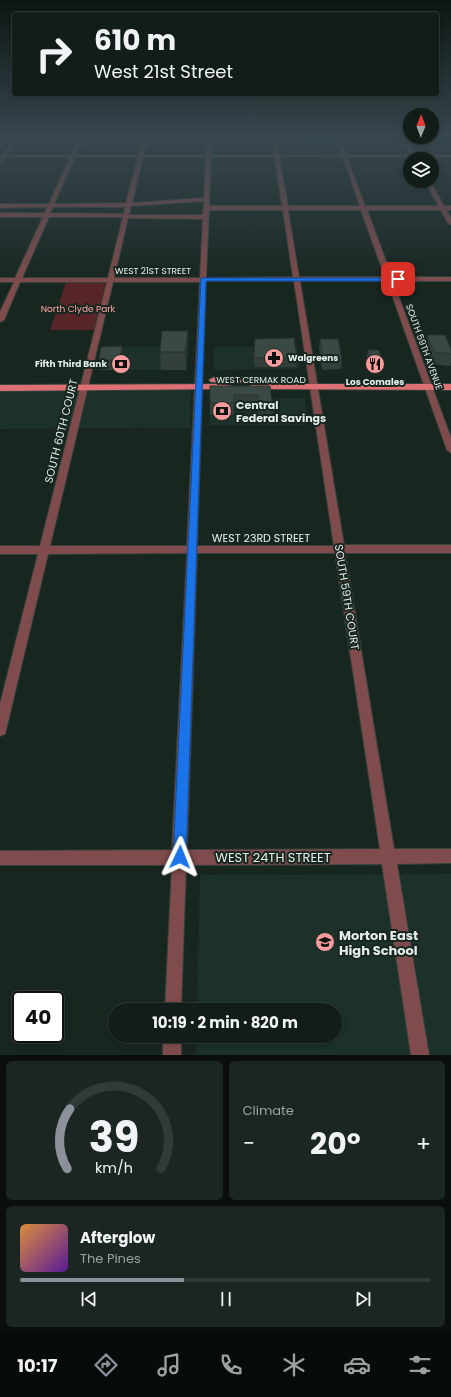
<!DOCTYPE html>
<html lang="en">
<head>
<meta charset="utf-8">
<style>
	:root { --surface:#121c18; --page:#1b2521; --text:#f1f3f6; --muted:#9ca1a2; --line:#313a37; --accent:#8c9099 }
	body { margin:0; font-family:Poppins,sans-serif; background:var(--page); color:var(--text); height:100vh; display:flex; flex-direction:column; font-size:15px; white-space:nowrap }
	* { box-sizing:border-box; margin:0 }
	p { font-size:13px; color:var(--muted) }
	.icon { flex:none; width:22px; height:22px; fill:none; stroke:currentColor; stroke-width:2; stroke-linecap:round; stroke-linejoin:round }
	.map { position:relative; height:1055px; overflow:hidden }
	.side { display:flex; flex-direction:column; gap:6px; padding:6px; background:#0a0f0d; flex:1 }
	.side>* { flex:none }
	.guide { position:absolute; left:12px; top:12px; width:427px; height:84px; border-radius:4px; box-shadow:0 2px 6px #0003,0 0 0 1px var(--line); background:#121c18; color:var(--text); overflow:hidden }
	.needle { width:26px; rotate:1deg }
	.tools { position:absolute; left:403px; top:108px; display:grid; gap:8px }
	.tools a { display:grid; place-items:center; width:36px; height:36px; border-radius:50%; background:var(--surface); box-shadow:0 2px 6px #0003,0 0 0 1px var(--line); font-size:20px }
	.speed { position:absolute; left:12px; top:991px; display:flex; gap:8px; font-size:20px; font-weight:700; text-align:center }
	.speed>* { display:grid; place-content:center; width:52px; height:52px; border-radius:50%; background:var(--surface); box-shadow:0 2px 6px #0003,0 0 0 1px var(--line); line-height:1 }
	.speed .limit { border:2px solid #111; border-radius:6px; background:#fff; color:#111 }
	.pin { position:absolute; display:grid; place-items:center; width:34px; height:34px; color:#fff; margin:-17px; border-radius:8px; box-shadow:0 2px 6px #0006 }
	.me { position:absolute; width:44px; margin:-22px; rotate:2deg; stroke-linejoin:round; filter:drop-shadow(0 0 3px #0008) }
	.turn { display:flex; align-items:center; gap:14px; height:84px; padding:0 16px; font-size:18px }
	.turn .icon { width:52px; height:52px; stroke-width:2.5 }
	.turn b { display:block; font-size:28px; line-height:34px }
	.big { font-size:30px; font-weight:700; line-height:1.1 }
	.side .card { flex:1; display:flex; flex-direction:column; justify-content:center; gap:6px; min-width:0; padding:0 14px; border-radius:6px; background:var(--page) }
	.side .dial { align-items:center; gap:0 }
	.dial svg { height:104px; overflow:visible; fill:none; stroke:var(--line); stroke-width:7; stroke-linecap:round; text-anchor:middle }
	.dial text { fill:var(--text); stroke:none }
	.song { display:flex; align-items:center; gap:12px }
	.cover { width:48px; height:48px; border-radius:6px; background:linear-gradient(135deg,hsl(30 70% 55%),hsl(270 70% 35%)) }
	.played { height:4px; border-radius:2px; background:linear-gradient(90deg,var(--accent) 40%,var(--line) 40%) }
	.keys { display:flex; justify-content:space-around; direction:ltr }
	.heat { display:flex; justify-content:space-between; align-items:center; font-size:22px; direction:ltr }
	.side .tiles { flex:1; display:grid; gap:6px; grid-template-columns:1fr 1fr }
	.card:last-child { grid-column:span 2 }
	.trip { position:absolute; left:108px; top:1003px; width:234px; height:40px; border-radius:20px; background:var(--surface); box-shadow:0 2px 6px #0003,0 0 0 1px var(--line); font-weight:700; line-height:40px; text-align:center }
	.dock { display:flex; height:64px; justify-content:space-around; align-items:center; background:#070b0a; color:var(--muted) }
	.dock .icon { width:28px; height:28px }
	.dock .active { color:var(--accent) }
	.dock b { font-size:18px; color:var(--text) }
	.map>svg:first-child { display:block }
	.built { fill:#1b3129 }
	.green { fill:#572527 }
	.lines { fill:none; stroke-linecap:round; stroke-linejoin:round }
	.minor-casing { stroke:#35423c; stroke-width:2 }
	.major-casing { stroke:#35423c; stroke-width:2 }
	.minor { fill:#804b4c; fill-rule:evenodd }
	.major { fill:#dd7074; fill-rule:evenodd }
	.wall { fill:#323f3a }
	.shaded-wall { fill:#29332f }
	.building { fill:#3a4943; stroke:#29332f }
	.route { fill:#1a73e8; stroke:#114b97 }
	.labels { text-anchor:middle; stroke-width:4; stroke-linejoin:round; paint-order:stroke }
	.far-street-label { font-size:9px; fill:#e5eeea; stroke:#182620 }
	.far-park-label { font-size:9px; fill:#fba4a4; stroke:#182620 }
	.far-poi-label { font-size:9px; font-weight:bold; fill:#e5eeea; stroke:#182620; text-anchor:start }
	.poi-label { font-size:11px; font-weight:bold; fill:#e5eeea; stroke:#182620; text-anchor:start }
	.street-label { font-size:11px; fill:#e5eeea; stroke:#182620 }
	.near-street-label { font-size:13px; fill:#e5eeea; stroke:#182620 }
	.near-poi-label { font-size:13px; font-weight:bold; fill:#e5eeea; stroke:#182620; text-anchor:start }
</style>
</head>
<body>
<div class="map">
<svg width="451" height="1055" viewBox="0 0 451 1055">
	<rect width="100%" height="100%" fill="#182620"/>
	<g class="built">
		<polygon points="307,138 332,138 338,154 282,153 281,147 309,147"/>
		<polygon points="104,347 188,347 186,370 99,370"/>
		<polygon points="214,347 297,347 300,369 214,370"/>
		<polygon points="0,390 191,390 190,428 0,429"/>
		<polygon points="212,398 305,398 308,425 210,425 210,399"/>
		<polygon points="451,874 451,1055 196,1055 196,1036 335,1036 335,1010 197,1010 200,875"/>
	</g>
	<polygon class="green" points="66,282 106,282 94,330 50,330"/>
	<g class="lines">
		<defs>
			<g id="minor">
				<path d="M 14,138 L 18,138 L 8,155 L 71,155 L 79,138 L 83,138 L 76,155 L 139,155 L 143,138 L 147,138 L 143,155 L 206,155 L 207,138 L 211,138 L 211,155 L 274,155 L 272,138 L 276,138 L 279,155 L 342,155 L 336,138 L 340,138 L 346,155 L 410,155 L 401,138 L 405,138 L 415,155 L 451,155 L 451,157 L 416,157 L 417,159 L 413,159 L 412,157 L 347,157 L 365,206 L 439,206 L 424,181 L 430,181 L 444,206 L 451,206 L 451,210 L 446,210 L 451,218 L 451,225 L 448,223 L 441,210 L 367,210 L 392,277 L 451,277 L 451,281 L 393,281 L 451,438 L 451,453 L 447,450 L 387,281 L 300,281 L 344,545 L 451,545 L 451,553 L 345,553 L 394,849 L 451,849 L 451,863 L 397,864 L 429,1055 L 411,1055 L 382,864 L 186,865 L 181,1010 L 165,1010 L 172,865 L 0,865 L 0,851 L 172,850 L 187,553 L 48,554 L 6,730 L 5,734 L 0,736 L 0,704 L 38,554 L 0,554 L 0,546 L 40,546 L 107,282 L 20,282 L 4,320 L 0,322 L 0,312 L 14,282 L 0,282 L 0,278 L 15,278 L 43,217 L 0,217 L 0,213 L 45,213 L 47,207 L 0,208 L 0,204 L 49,204 L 70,157 L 6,157 L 0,165 L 2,157 L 0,157 L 0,155 L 3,155 ZM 75,157 L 138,157 L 126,203 L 54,204 ZM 143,157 L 206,157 L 204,198 L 132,203 ZM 211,157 L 275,157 L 282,206 L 209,206 ZM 279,157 L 343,157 L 360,206 L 288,206 ZM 204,201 L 203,215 L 129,215 L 131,206 ZM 53,207 L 125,207 L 124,214 L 50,213 ZM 209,210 L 283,210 L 293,277 L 206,278 ZM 288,210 L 361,210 L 385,277 L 299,277 ZM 49,217 L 123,217 L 108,278 L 22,278 ZM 128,218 L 203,219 L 200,278 L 114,278 ZM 206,281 L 294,281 L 334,546 L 197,546 ZM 113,282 L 200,282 L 187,546 L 50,546 ZM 197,553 L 335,553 L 380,849 L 187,850 Z"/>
				<rect x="163" y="1036" width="18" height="19"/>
			</g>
			<g id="major">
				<polygon points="214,377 266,377 271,380 266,383 211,382 209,380"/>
				<polygon points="226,384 229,385 231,387 229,389 0,391 0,385"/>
				<polygon points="254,384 451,384 451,390 251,389 249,387 251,385"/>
			</g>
		</defs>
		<use href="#minor" class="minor-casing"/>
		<use href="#major" class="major-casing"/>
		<use href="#minor" class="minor"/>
		<use href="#major" class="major"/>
	</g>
	<g class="wall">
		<polygon points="427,335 451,349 451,362 450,366 431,364 425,347"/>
		<polygon points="255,339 297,358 296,367 254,367"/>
		<polygon points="320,339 342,360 341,369 322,370 319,348"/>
		<polygon points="188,348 186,370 161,370 160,352"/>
		<polygon points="368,350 383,363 382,369 371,370 367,356"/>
		<polygon points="124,355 121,370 100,370 99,360"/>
		<polygon points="210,386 270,386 273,412 272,424 259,424 258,408 234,408 233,415 210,415"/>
	</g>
	<g class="shaded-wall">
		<polygon points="188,331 188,348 186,370 185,352"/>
		<polygon points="122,346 124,355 121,370 120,360"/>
	</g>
	<g class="building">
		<polygon points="162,331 188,331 185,352 160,352"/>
		<polygon points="427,335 445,335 451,349 451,354 434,352"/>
		<polygon points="294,338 297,358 254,358 255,339"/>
		<polygon points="320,339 338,339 342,360 323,360"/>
		<polygon points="122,346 120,360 99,360 101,347"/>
		<polygon points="368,350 379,350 383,363 372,363"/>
		<polygon points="210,386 270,386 273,412 259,412 258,395 234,395 234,403 210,403"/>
	</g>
	<linearGradient id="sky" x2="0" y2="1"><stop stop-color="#0d1512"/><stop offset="0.48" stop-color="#37474e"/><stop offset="1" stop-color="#37474e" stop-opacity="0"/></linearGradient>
	<rect width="451" height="286" fill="url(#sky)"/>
	<polygon class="route" points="201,278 398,278 401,279 398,281 206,281 186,857 184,862 180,864 175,862 173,857"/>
	<defs>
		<symbol id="pharmacy-disc" viewBox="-11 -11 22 22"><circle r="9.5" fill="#f59b9b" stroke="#182620"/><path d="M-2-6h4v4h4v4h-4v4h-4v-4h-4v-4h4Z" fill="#111"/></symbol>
		<symbol id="bank-disc" viewBox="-11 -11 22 22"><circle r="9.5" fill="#f59b9b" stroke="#182620"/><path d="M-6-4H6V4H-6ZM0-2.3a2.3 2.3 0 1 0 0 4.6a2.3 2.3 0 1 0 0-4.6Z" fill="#111"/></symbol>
		<symbol id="restaurant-disc" viewBox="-11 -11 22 22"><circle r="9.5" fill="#f59b9b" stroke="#182620"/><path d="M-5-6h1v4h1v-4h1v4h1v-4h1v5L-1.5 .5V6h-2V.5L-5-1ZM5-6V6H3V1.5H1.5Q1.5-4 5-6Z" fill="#111"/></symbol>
		<symbol id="school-disc" viewBox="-11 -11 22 22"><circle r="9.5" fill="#f59b9b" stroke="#182620"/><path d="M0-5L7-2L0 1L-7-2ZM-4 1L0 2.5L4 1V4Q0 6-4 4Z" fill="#111"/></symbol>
	</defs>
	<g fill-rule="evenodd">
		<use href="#pharmacy-disc" x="263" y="347" width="22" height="22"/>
		<use href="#bank-disc" x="110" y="353" width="22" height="22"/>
		<use href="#restaurant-disc" x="364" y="353" width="22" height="22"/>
		<use href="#bank-disc" x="211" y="400" width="22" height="22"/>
		<use href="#school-disc" x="314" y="931" width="22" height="22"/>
	</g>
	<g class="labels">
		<g class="far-street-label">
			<text x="153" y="274">WEST 21ST STREET</text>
			<text transform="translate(424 347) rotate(70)" y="3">SOUTH 59TH AVENUE</text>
			<text x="261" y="383">WEST CERMAK ROAD</text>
		</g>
		<g class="far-park-label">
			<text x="78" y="312">North Clyde Park</text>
		</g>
		<g class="far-poi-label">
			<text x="288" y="361">Walgreens</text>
			<text x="107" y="367" text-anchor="end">Fifth Third Bank</text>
			<text x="375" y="385" text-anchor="middle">Los Comales</text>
		</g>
		<g class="poi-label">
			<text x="236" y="409">Central<tspan x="236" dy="13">Federal Savings</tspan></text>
		</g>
		<g class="street-label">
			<text transform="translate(61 431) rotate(-76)" y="4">SOUTH 60TH COURT</text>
			<text x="261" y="542">WEST 23RD STREET</text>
			<text transform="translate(347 597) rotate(81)" y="4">SOUTH 59TH COURT</text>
		</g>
		<g class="near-street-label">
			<text x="273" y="862">WEST 24TH STREET</text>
		</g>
		<g class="near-poi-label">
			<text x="339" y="940">Morton East<tspan x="339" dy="15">High School</tspan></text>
		</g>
	</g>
</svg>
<div class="tools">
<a><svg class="needle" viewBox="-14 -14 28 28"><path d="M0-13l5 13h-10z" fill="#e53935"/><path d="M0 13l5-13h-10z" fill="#9ca1a2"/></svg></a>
<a><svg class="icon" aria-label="layers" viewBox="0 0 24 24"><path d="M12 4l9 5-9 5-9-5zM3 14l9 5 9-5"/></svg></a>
</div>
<div class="speed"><div class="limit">40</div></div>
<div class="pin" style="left:398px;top:279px;background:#d93025"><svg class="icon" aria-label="arrive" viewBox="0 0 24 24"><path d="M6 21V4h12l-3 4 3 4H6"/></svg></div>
<svg class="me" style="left:180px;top:857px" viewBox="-20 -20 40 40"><path d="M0-17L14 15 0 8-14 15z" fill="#1a73e8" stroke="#fff" stroke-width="4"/></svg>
<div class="trip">10:19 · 2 min · 820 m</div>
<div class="guide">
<div class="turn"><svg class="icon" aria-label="right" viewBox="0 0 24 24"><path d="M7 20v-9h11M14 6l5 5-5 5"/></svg><div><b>610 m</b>West 21st Street</div></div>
</div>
</div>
<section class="side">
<div class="tiles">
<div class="card dial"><svg viewBox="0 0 100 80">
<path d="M14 69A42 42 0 1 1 86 69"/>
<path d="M14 69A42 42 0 0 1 16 23" stroke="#8c9099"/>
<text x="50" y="56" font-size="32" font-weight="700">39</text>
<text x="50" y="72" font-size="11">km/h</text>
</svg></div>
<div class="card"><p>Climate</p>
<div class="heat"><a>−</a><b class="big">20°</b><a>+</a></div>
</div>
<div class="card">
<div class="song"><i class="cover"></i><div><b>Afterglow</b><p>The Pines</p></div></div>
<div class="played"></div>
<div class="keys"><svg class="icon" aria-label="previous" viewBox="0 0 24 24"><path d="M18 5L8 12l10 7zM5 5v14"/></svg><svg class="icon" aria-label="pause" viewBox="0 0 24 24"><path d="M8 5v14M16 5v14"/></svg><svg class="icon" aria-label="next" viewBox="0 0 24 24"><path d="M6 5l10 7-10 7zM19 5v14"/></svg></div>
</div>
</div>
</section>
<nav class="dock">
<b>10:17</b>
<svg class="icon active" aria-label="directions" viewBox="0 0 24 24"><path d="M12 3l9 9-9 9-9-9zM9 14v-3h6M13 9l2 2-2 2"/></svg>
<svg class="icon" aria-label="music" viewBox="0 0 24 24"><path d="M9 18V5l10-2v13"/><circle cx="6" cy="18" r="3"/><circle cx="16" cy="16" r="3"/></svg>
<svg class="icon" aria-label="phone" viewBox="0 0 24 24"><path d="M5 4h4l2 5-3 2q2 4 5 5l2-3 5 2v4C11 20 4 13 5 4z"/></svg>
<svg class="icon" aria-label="climate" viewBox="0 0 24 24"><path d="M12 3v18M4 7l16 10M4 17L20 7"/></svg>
<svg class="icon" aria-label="car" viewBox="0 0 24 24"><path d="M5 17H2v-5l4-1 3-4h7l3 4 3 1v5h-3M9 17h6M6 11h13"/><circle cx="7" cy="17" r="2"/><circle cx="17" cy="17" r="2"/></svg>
<svg class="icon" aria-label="filters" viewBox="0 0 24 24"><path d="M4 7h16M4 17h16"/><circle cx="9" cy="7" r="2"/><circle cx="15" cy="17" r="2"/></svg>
</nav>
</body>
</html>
